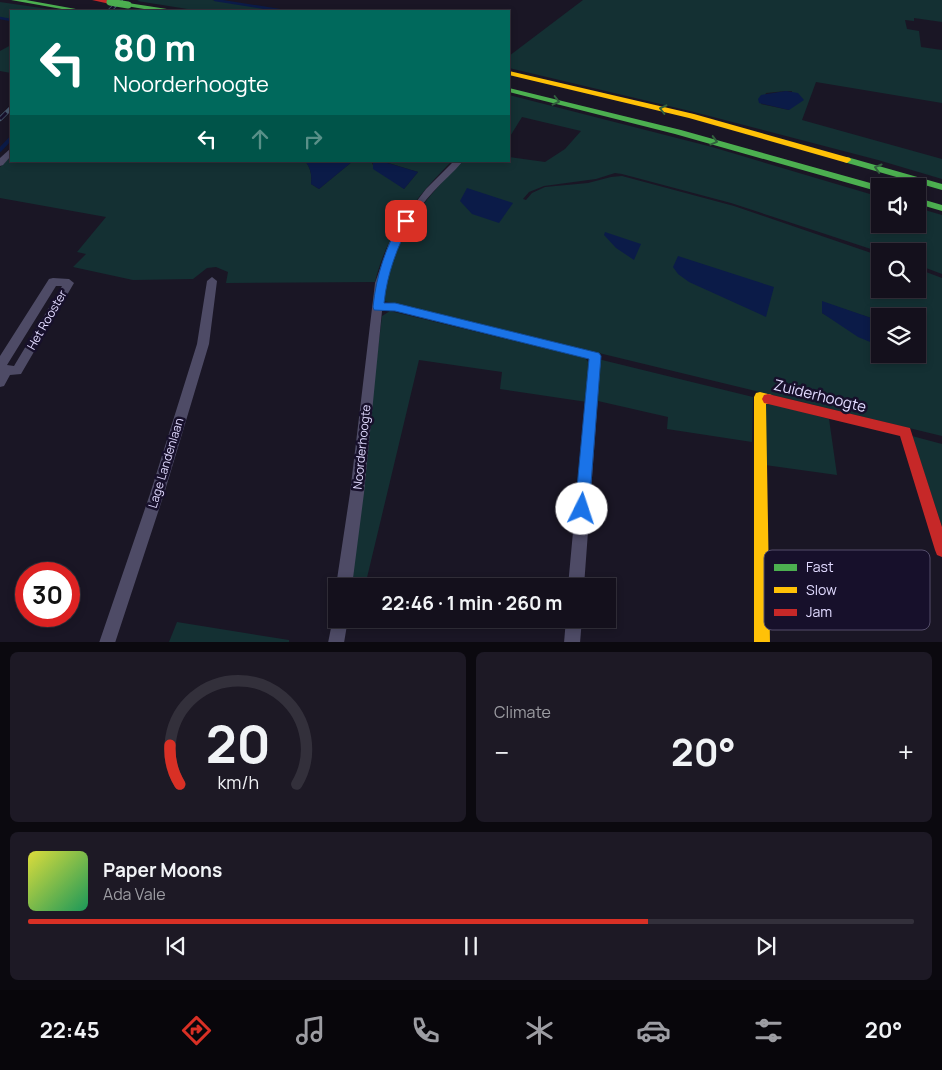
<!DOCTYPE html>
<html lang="en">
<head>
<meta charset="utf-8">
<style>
	:root { --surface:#14101c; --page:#1d1925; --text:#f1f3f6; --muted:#9d9da3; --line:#33303b; --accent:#d93025 }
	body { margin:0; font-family:Manrope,sans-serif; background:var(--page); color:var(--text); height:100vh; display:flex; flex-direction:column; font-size:19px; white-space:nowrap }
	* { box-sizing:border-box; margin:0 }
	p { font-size:16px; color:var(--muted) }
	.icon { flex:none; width:28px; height:28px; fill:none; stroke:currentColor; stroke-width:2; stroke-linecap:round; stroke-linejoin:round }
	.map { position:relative; height:642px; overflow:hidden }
	.side { display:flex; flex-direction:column; gap:10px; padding:10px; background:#0b090f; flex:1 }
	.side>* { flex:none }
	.hud { position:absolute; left:10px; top:10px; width:500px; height:152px; border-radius:0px; box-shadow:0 2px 8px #0003,0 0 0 1px var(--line); background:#00695c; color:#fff; overflow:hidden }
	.controls { position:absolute; left:871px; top:178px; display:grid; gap:10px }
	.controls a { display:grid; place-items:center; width:55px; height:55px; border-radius:0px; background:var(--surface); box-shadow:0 2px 8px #0003,0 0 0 1px var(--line); font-size:25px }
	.speed { position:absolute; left:15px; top:562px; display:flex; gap:10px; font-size:25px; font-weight:700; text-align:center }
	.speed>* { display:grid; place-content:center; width:65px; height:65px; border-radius:50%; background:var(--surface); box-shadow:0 2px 8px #0003,0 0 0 1px var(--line); line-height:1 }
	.speed .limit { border:8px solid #d22; background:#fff; color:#111 }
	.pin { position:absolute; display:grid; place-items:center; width:42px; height:42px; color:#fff; margin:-21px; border-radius:10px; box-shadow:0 2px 8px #0006 }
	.me { position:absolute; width:55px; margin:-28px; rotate:4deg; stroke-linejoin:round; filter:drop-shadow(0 0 4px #0008) }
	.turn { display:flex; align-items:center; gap:18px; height:105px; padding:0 20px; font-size:22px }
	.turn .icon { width:65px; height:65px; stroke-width:2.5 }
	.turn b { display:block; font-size:35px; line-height:42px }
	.lanes { display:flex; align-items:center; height:48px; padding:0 20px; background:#0003; justify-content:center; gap:25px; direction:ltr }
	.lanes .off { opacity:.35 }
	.big { font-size:38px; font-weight:700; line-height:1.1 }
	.side .tile { flex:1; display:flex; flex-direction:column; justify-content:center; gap:8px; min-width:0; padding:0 18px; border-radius:8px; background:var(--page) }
	.side .dial { align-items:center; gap:0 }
	.dial svg { height:130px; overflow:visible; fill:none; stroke:var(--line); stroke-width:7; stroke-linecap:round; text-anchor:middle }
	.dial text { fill:var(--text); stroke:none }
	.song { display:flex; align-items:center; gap:15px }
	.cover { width:60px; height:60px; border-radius:8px; background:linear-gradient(135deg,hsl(60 70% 55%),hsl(150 70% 35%)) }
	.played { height:5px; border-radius:2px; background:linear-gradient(90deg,var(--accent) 70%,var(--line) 70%) }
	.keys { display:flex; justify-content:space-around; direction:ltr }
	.heat { display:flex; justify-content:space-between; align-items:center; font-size:28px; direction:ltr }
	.side .tiles { flex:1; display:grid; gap:10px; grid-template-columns:1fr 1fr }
	.tile:last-child { grid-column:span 2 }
	.trip { position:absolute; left:328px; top:578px; width:288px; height:50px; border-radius:0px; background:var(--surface); box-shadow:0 2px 8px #0003,0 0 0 1px var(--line); font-weight:700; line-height:50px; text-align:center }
	.tabs { display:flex; height:80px; justify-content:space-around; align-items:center; background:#08060b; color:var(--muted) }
	.tabs .icon { width:35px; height:35px }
	.tabs .on { color:var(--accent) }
	.tabs b { font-size:22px; color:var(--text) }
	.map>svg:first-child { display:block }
	.green { fill:#143033; fill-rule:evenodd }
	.water { fill:#0b1b48 }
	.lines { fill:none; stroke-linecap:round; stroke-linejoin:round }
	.stream-far1 { stroke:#0b1b48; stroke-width:2.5 }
	.stream { stroke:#0b1b48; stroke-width:4 }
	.street { fill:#4e4b66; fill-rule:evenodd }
	.fast { fill:#4caf50; fill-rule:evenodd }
	.slow { fill:#ffc107; fill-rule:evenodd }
	.jam { fill:#c62828; fill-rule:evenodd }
	.rail-far1-casing { stroke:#485a6f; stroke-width:4 }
	.rail-casing { stroke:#485a6f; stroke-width:4.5 }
	.rail-far1 { stroke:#17102b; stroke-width:2.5; stroke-dasharray:7; stroke-linecap:butt }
	.rail { stroke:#17102b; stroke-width:3; stroke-dasharray:9; stroke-linecap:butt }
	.fast-bridge { stroke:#4caf50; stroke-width:7 }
	.oneway { stroke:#32603e }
	.route { fill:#1a73e8; stroke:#114b97 }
	.labels { text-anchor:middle; stroke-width:5; stroke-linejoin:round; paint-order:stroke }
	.street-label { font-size:12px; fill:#e1daff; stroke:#17102b }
	.near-street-label { font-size:15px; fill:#e1daff; stroke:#17102b }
	.key { fill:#17102b; stroke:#544d6b; stroke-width:1 }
	.key-label { font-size:14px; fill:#e1daff }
</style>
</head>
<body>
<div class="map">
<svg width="942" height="643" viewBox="0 0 942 643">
	<rect width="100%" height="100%" fill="#1a1625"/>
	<g class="green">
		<polygon points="139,0 212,0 283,11 200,11 137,1"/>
		<path d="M 583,0 L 942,0 L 942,22 L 914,18 L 914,21 L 905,20 L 907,29 L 919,31 L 921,47 L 942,50 L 942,103 L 816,82 L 802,120 L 942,159 L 942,179 L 878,160 L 694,112 L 509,68 L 509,56 ZM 786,91 L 792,91 L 789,110 L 761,104 L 766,93 Z"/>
		<polygon points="0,2 62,11 11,11 11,20 0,18"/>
		<polygon points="11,45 11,73 0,71 0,51"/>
		<path d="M 509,95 L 712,147 L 880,197 L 880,224 L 918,224 L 918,208 L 942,215 L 942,274 L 918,265 L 918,251 L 880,252 L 731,203 L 622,174 L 615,173 L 596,179 L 544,186 L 529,192 L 523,199 L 526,200 L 532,193 L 545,187 L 588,183 L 611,177 L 622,176 L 734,206 L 880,256 L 880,289 L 918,289 L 918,269 L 942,278 L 942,436 L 384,301 C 386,288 387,275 391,263 C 404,223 434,190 462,161 L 509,161 L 509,157 L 545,162 L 565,149 L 581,131 L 522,117 L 509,138 ZM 822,302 L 880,321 L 880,316 L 918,316 L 918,354 L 906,354 L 905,356 L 899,354 L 880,354 L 880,346 L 822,313 Z"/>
		<path d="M 11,156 L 11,161 L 305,161 C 311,168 312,176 311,184 L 319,189 L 353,161 L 373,161 L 372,164 L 404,189 L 418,172 L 382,161 L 452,161 C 417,196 386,234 375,282 L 226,283 L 228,272 L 216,267 L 207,268 L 193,279 L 133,280 L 73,267 L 86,254 L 77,252 L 106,217 L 0,198 L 0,167 Z"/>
		<polygon points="390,311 585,358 589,363 587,402 500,389 502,372 419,360 365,586 349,586 382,316"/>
		<polygon points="598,359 753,397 752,442 667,429 668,417 598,401"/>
		<polygon points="765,402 829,419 837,475 765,465"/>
		<polygon points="912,436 942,444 942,527"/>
		<polygon points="177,622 289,640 289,642 169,642"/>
	</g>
	<g class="water">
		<polygon points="786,91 798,93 804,100 789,110 759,103 758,99 761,95"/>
		<path d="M 305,161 L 353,161 L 319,189 L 311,184 C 312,176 311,168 305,161 Z"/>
		<polygon points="373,161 381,161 418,172 404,189 373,169"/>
		<polygon points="467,188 513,203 499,223 472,214 460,201"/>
		<polygon points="605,232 641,244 634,260 616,248 604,235"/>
		<polygon points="678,256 774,287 766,317 689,282 678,274 673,267"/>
		<polygon points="822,301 880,321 880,346 858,337 822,313"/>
	</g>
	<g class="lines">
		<g class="stream-far1">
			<polyline points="215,0 285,11"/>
			<polyline points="0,18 11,20"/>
		</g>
		<polyline class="stream" points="0,150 11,138"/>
		<g class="street">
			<polygon points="11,148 11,156 3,165 0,166 0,158"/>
			<path d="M 454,161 L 463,161 C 454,172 443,181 433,192 C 405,222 387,262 383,303 L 395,303 L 599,353 L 601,356 L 584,586 L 568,586 L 589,359 L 395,311 L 382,311 L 364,493 L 352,586 L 336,586 L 350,493 L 375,283 L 389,243 L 403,219 L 426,189 Z"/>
			<polygon points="212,277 217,281 209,344 164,494 115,643 99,643 150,494 197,344 207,281"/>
			<path d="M 53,278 L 69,279 L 74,283 L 21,374 L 10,375 L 4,386 L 0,387 L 0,356 L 49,279 ZM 56,286 L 62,286 L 14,366 L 7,365 Z"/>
			<polygon points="334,613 336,613 336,619 348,619 344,643 328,643"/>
			<polygon points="566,619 582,619 580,643 564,643"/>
		</g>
		<g class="fast">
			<polygon points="11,0 26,0 87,11 73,11"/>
			<polygon points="128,3 167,9 170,11 156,11 126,6 126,4"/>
			<polygon points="509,88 681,130 881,186 880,192 675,134 509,92"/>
			<polygon points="847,157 942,184 942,190 844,162 843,160"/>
			<polygon points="918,198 942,205 942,211 918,204"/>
		</g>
		<g class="slow">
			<polygon points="509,71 694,114 850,158 851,160 847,163 689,118 509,75"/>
			<polygon points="760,392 772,395 774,399 772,403 766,404 770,643 754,643 754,397 756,393"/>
		</g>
		<g class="jam">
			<polygon points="92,0 109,0 113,2 110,4"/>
			<polygon points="768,394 910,428 942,527 942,557 937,555 935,550 900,436 764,403 762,399 764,395"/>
		</g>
		<defs>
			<polyline id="rail-far1" points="109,11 121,0"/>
			<polyline id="rail" points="0,119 11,108"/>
		</defs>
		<use href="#rail-far1" class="rail-far1-casing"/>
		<use href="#rail" class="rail-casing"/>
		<use href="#rail-far1" class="rail-far1"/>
		<use href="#rail" class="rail"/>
		<polyline class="fast-bridge" points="110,2 128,5"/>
	</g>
	<defs><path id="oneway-chevron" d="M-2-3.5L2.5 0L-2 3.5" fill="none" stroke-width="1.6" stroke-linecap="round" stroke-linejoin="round" transform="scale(1.25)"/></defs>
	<g class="oneway">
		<use href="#oneway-chevron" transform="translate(556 101) rotate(14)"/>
		<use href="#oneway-chevron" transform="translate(663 109) rotate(-166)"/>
		<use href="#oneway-chevron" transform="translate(714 141) rotate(15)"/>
		<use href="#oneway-chevron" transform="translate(878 168) rotate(-164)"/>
	</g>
	<path class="route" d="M 406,218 L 411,221 C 397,247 387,274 384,303 L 395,303 L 599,353 L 601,356 L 589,509 L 587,514 L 582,516 L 577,514 L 575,509 L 589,359 L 395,311 L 374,310 L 373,307 C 376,276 386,246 402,219 Z"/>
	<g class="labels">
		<g class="street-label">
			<text transform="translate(47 320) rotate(-60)" y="4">Het Rooster</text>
			<text transform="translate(362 447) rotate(-84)" y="4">Noorderhoogte</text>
			<text transform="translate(166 463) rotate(-73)" y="4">Lage Landenlaan</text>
		</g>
		<g class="near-street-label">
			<text transform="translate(820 396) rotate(14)" y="5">Zuiderhoogte</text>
		</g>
	</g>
	<rect x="764" y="550" width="166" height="80" rx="8" class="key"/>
	<rect x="774" y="564" width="23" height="7" fill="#4caf50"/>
	<rect x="774" y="587" width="23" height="6" fill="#ffc107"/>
	<rect x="774" y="609" width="23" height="7" fill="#c62828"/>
	<g class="key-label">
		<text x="806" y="572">Fast</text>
		<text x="806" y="595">Slow</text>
		<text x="806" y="617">Jam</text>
	</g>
</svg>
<div class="controls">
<a><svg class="icon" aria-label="sound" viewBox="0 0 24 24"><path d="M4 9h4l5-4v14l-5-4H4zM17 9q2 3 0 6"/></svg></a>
<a><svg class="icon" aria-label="search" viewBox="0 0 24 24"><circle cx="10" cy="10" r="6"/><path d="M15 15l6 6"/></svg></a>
<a><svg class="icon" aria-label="layers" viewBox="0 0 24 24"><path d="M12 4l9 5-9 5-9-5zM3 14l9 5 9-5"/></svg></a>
</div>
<div class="speed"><div class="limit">30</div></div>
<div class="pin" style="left:406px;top:221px;background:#d93025"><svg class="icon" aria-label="arrive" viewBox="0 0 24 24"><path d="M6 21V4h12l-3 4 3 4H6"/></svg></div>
<svg class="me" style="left:582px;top:509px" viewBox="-20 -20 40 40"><circle r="19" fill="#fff"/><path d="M0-13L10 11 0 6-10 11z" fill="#1a73e8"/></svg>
<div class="trip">22:46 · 1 min · 260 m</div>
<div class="hud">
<div class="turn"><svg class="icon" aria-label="left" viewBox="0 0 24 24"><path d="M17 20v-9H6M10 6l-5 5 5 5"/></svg><div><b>80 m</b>Noorderhoogte</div></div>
<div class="lanes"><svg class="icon" aria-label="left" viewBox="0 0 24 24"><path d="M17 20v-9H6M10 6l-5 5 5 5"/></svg><svg class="icon off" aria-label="ahead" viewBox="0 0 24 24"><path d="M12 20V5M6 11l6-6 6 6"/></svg><svg class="icon off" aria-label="right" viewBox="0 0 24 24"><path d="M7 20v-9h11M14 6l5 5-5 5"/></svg></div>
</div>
</div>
<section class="side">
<div class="tiles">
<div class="tile dial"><svg viewBox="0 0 100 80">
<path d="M14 69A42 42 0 1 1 86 69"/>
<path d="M14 69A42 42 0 0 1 8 45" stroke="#d93025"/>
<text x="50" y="56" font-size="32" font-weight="700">20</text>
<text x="50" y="72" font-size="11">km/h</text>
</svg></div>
<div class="tile"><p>Climate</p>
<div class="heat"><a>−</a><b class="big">20°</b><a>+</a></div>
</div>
<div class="tile">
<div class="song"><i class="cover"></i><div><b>Paper Moons</b><p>Ada Vale</p></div></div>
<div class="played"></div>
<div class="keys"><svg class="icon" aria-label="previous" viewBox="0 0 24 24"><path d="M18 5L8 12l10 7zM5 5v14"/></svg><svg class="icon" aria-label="pause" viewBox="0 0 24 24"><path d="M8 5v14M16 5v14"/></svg><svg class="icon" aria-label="next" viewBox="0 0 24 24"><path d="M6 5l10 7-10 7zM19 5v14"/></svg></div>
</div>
</div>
</section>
<nav class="tabs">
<b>22:45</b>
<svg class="icon on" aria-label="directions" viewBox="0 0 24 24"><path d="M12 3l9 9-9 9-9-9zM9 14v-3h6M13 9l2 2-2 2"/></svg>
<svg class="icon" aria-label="music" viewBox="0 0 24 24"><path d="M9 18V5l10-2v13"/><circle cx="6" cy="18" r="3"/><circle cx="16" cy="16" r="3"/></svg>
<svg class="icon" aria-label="phone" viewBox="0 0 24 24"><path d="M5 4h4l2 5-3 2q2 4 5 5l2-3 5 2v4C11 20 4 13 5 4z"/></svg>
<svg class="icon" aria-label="climate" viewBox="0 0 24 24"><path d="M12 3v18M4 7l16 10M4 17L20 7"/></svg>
<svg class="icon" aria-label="car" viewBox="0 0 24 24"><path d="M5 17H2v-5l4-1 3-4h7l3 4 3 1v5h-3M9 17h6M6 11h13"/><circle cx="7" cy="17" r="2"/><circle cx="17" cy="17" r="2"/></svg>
<svg class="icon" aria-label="filters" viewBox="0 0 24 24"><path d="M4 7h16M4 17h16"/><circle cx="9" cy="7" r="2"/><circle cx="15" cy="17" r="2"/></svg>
<b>20°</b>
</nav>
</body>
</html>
